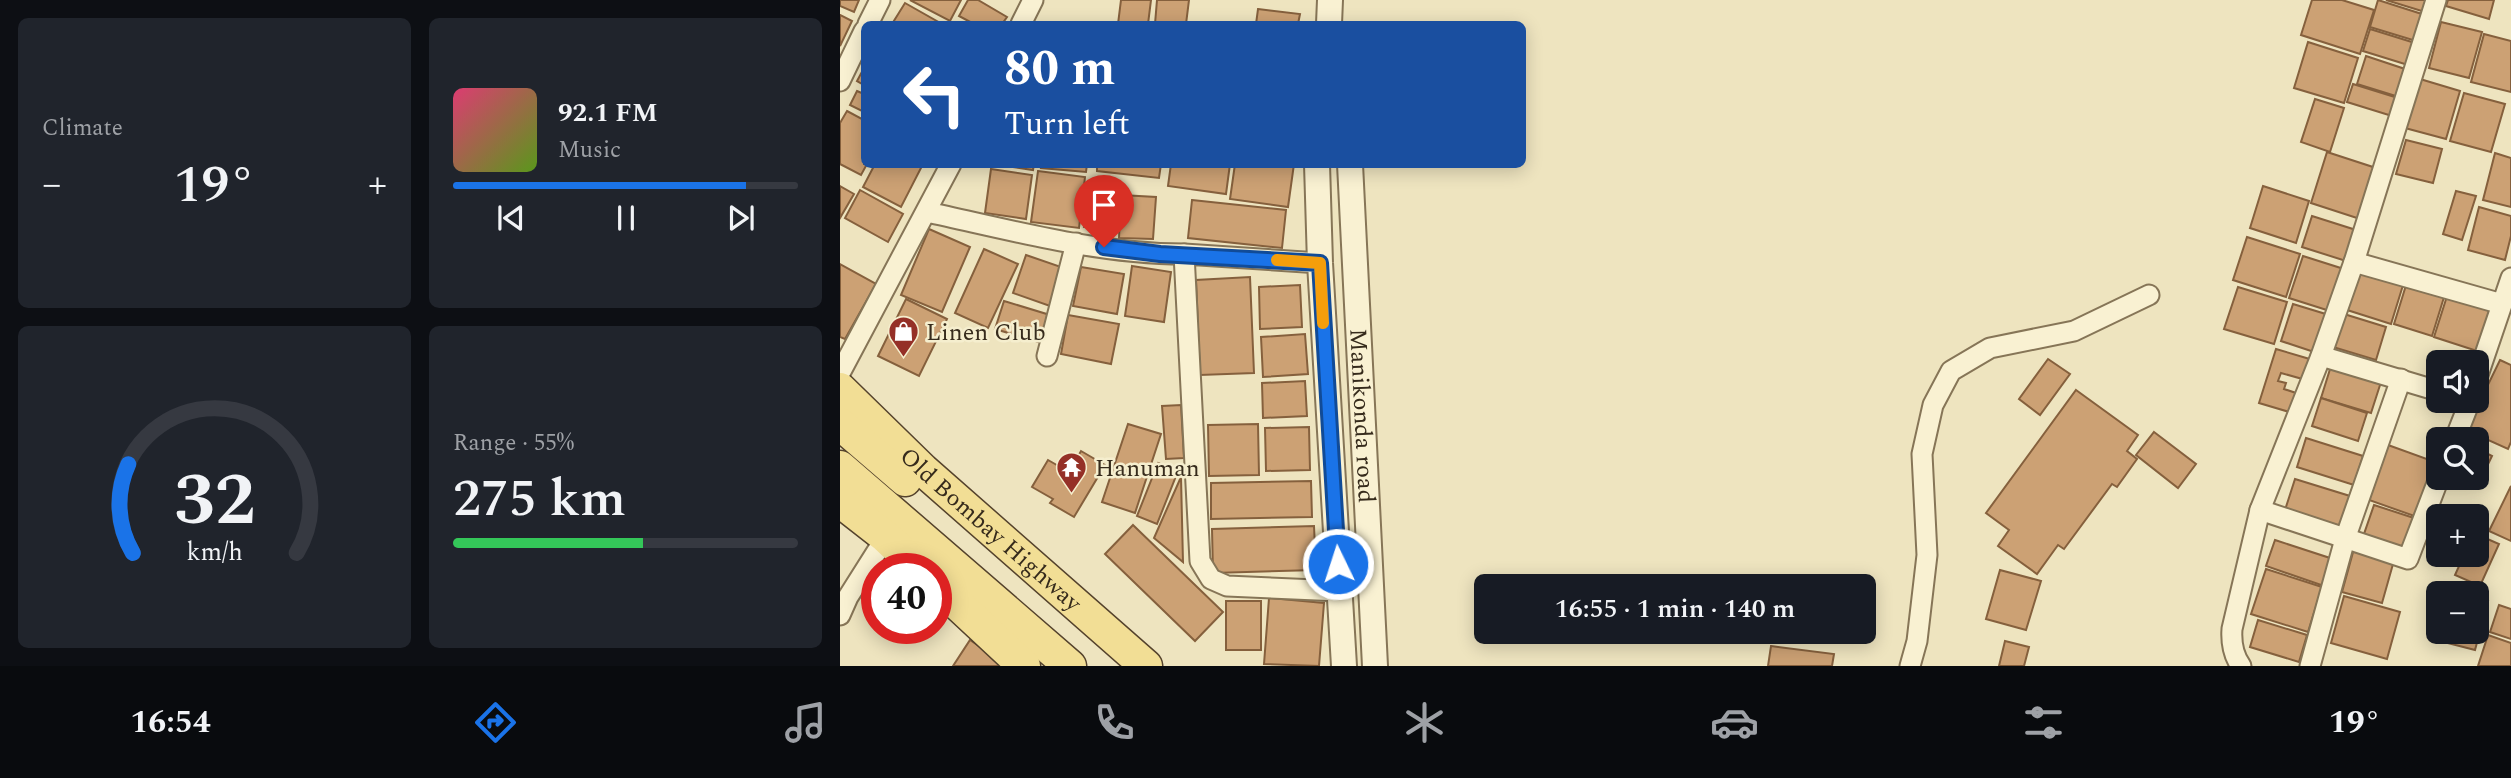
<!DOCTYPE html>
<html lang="en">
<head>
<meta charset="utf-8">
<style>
	:root { --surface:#171b24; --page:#20242c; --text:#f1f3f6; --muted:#9ea1a6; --line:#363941; --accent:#1a73e8 }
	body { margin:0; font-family:Spectral,serif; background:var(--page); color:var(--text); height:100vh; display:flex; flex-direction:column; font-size:26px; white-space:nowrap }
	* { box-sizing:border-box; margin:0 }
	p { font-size:23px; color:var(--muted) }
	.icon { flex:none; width:38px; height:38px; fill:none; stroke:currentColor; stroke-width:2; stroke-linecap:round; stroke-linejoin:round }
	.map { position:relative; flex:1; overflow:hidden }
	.sheet { display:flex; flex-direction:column; gap:18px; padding:18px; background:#0d0f14; width:840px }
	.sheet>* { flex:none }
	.hud { position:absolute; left:21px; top:21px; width:665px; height:147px; border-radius:10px; box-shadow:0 4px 18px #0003; background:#1a4fa0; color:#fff; overflow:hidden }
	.controls { position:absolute; left:1586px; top:350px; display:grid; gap:14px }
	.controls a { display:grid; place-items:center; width:63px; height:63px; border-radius:10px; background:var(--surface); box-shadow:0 4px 18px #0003; font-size:35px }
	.speed { position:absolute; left:21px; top:553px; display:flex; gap:14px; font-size:35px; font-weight:700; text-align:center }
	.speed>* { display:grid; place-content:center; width:91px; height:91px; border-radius:50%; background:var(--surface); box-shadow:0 4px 18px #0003; line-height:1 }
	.speed .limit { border:10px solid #d22; background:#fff; color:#111 }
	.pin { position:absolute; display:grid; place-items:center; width:60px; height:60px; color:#fff; margin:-72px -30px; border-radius:50% 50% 50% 0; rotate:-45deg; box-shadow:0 0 7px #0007 }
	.pin .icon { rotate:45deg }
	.me { position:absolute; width:77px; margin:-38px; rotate:356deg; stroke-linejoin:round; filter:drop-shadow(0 0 5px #0008) }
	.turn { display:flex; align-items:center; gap:24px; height:147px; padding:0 28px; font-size:32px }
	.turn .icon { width:91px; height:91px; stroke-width:2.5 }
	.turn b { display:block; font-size:49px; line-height:60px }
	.big { font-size:52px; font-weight:600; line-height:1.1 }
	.sheet .widget { flex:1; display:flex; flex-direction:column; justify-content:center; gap:10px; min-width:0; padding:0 24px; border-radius:10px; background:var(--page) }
	.sheet .dial { align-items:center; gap:0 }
	.dial svg { height:182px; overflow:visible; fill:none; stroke:var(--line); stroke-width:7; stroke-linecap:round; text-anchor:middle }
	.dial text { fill:var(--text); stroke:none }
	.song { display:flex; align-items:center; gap:21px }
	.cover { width:84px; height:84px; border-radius:10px; background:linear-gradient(135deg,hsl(340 70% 55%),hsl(90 70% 35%)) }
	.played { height:7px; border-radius:4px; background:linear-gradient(90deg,var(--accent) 85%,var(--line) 85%) }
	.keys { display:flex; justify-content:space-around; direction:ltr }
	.heat { display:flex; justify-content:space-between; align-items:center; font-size:38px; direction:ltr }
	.charge { height:10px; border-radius:5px; background:linear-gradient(90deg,#34c759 55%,var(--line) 0) }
	.sheet .tiles { flex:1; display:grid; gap:18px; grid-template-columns:repeat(2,1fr) }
	.trip { position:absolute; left:634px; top:574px; width:402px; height:70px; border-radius:10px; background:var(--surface); box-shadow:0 4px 18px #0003; font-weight:600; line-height:70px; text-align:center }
	.dock { display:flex; height:112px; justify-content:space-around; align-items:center; background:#090b0e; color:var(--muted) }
	.dock .icon { width:49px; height:49px }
	.dock .selected { color:var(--accent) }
	.dock b { font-size:32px; color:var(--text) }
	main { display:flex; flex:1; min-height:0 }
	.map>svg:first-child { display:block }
	.building { fill:#cca174; stroke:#85603d; stroke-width:2 }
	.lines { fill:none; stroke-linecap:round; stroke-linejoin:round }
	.minor-casing { stroke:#867557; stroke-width:23 }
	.tertiary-casing { stroke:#867557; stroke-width:28 }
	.primary-casing { stroke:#54422c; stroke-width:35 }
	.minor { stroke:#f9f1d2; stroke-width:19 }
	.tertiary { stroke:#f9f1d2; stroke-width:24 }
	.primary { stroke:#f2de95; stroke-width:32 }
	.route-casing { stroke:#114b97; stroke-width:18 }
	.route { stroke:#1a73e8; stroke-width:12 }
	.slow { stroke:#f59e0b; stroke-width:12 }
	.labels { text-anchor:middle; stroke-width:5; stroke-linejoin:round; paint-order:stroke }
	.poi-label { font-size:24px; fill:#362b1c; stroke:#f5eece; text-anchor:start }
	.street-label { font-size:24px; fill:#362b1c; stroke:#f5eece }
</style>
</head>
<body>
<main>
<section class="sheet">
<div class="tiles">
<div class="widget"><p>Climate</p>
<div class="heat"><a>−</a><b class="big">19°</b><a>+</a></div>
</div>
<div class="widget">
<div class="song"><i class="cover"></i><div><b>92.1 FM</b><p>Music</p></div></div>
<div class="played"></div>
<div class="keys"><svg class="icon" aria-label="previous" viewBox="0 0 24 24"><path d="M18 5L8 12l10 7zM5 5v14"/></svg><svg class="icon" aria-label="pause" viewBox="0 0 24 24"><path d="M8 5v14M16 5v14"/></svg><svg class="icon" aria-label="next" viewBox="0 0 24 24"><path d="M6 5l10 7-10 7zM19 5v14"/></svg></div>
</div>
<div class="widget dial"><svg viewBox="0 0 100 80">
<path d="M14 69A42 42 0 1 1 86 69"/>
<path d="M14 69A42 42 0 0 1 12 30" stroke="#1a73e8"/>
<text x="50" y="56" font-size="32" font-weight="700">32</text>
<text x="50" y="72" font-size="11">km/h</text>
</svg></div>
<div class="widget"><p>Range · 55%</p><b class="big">275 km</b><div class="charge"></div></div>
</div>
</section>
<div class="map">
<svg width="1671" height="666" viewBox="0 0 1671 666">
	<rect width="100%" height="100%" fill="#eee4bf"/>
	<g class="building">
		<polygon points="0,0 19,0 14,12 0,6"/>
		<polygon points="70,0 121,0 110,21"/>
		<polygon points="128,0 138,0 167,17 162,24 134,24 119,16"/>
		<polygon points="281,0 311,0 308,24 278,24"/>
		<polygon points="317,0 349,0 346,24 315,24"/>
		<polygon points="1472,0 1502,0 1534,10 1520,54 1461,35"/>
		<polygon points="1538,0 1585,15 1576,41 1530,27"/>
		<polygon points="1546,0 1589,0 1585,12"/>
		<polygon points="1608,0 1654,0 1649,19 1606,6"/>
		<polygon points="65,3 102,24 52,24"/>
		<polygon points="418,9 460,14 458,24 416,24"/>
		<polygon points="0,15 12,21 0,46"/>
		<polygon points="1601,22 1642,32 1629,78 1589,68"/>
		<polygon points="1530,29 1575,43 1568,65 1523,51"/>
		<polygon points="1644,34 1671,41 1671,92 1631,82"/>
		<polygon points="1468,42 1518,58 1504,103 1454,88"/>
		<polygon points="1526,56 1568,70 1559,97 1517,84"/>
		<polygon points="24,68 24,85 17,81"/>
		<polygon points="1580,79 1620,91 1606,139 1565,128"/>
		<polygon points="1513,84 1558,98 1552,116 1507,102"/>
		<polygon points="17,91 24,94 24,112 10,105"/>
		<polygon points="1624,93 1665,104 1651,152 1610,141"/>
		<polygon points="1475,99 1504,108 1490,152 1461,142"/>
		<polygon points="7,111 24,120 24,164 27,164 21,175 0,164 0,123"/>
		<polygon points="1566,140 1602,149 1593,183 1556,174"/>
		<polygon points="1487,152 1536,168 1520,219 1471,203"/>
		<polygon points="1655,153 1671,158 1671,207 1643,200"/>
		<polygon points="35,164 83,164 61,207 23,187"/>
		<polygon points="152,164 194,164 193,170"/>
		<polygon points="202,164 247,164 246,172 201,168"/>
		<polygon points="257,164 321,164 319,178 257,171"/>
		<polygon points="331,164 390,164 386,194 328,186"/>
		<polygon points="395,164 454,164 448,207 390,199"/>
		<polygon points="151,169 192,175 186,219 145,213"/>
		<polygon points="198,171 245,177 239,228 191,222"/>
		<polygon points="0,186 14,194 0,218"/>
		<polygon points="1423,186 1469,201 1456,243 1410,228"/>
		<polygon points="20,190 63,214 48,242 5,218"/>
		<polygon points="1616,191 1636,196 1622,240 1603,234"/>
		<polygon points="248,192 280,195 277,231 244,227"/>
		<polygon points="281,195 316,197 313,239 279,238"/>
		<polygon points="352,200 446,210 442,248 348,238"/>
		<polygon points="1639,207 1671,216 1671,236 1665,260 1628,250"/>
		<polygon points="1472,216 1516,230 1506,261 1462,247"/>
		<polygon points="89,229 130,247 102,312 61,295"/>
		<polygon points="1407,237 1460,254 1446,297 1393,280"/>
		<polygon points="144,249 178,264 148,328 115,313"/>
		<polygon points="186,255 224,268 210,306 173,293"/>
		<polygon points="1463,256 1507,270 1493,312 1449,298"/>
		<polygon points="0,264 36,284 5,339 0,337"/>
		<polygon points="292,266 331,272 324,322 285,316"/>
		<polygon points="241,267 284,274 277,314 233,306"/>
		<polygon points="1518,267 1564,282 1551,324 1504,309"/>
		<polygon points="410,277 414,373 360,375 356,280"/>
		<polygon points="1567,282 1605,294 1592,336 1554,324"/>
		<polygon points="460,285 462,327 420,329 419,287"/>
		<polygon points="1398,287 1447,302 1434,344 1384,329"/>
		<polygon points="1608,293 1651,306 1637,351 1594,337"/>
		<polygon points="66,299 107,319 79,376 38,356"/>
		<polygon points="164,301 210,315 202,343 155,329"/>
		<polygon points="1453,304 1489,315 1477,353 1441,341"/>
		<polygon points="1504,314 1546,327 1536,360 1493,347"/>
		<polygon points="228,315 279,324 271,364 221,354"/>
		<polygon points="465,334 468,374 423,377 421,337"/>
		<polygon points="1436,349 1473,360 1466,380 1441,373 1438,381 1446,383 1444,389 1462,395 1456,414 1419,403"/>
		<polygon points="1208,359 1230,374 1200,415 1179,399"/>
		<polygon points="1660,360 1671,365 1671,442 1668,449 1626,430"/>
		<polygon points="1491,366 1541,382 1531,413 1481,398"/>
		<polygon points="465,381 467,416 423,418 422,383"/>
		<polygon points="1236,390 1298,435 1287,451 1297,459 1277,487 1272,484 1224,549 1218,545 1197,574 1158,546 1169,530 1146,513"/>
		<polygon points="1481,398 1527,413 1518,441 1472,426"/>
		<polygon points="341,405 344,458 326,459 322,406"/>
		<polygon points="288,424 321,434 295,513 262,502"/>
		<polygon points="418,424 419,475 369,476 368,425"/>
		<polygon points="469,427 470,470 426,471 425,428"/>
		<polygon points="1314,432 1356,464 1338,488 1296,455"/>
		<polygon points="1466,438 1523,456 1514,485 1457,467"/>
		<polygon points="1548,445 1598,463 1580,518 1529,500"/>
		<polygon points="1636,448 1652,456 1639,483 1628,478 1636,478"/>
		<polygon points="241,451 265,465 234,517 210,503 213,499 192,487 208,460 229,472"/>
		<polygon points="318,463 338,471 317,524 297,516"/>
		<polygon points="341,477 343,562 314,538"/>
		<polygon points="1455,479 1510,496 1500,527 1445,510"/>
		<polygon points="471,481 472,517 371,519 371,483"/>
		<polygon points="1671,486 1671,541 1649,531"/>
		<polygon points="1534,505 1577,519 1567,549 1524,534"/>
		<polygon points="293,525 383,612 355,641 265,554"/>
		<polygon points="474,526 476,570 373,573 372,529"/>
		<polygon points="1636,534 1659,544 1640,586 1615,575 1624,555 1636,555"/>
		<polygon points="1435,540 1493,559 1484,586 1426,566"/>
		<polygon points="1515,545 1555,557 1542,603 1502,592"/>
		<polygon points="1426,569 1482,587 1468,632 1411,614"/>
		<polygon points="1160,570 1201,581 1186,630 1146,619"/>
		<polygon points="1504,596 1560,612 1547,659 1491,643"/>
		<polygon points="429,598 484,603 479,666 424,664"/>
		<polygon points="1636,598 1648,601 1635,650 1596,640 1598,632 1636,632"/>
		<rect x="386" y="601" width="35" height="49"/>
		<polygon points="1659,605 1671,609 1671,639 1650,632"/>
		<polygon points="1418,620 1467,635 1459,662 1410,647"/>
		<polygon points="1648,635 1671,643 1671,666 1638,666"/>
		<polygon points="130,640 168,666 113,666"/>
		<polygon points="1165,641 1189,647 1184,666 1159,666"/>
		<polygon points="931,646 994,654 992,666 928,666"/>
	</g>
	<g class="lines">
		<defs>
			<g id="minor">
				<polyline points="28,24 40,0"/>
				<polyline points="181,24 193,0"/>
				<polyline points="0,81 24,31"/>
				<path d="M 87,212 C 171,230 257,254 344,254"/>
				<polyline points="1514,262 1662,304"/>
				<polyline points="480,263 344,254 360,561 371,579 387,586 500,591"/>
				<polyline points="207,356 236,243"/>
				<polyline points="1481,356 1598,391"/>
				<polyline points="0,373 111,164"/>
				<polyline points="1636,381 1671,278"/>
				<polyline points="1615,439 1630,401"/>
				<polyline points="1420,510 1568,559 1599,478"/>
				<polyline points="0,615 8,597 46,537"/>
				<polyline points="1070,666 1077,641 1087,555 1082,454 1093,405 1111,371 1150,348 1234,331 1309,295"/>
				<path d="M 1401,666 C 1393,655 1391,643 1392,629 L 1420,510 L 1481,356 L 1514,262 L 1596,0"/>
				<polyline points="1470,666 1505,539 1561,379"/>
			</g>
			<g id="tertiary">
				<polyline points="489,24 490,0"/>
				<polyline points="477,164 480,263 504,666"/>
				<path id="s1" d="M 510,164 L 535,666"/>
			</g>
			<g id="primary">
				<path id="s2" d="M 0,389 L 83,470 L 306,666"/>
				<polyline points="0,424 65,480"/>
				<polyline points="0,467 230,666"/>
				<polyline points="0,501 46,537 80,569"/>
				<polyline points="96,584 184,666"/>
			</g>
		</defs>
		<use href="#minor" class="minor-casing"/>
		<use href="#tertiary" class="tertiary-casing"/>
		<use href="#primary" class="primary-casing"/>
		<use href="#minor" class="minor"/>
		<use href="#tertiary" class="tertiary"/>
		<use href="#primary" class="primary"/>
	</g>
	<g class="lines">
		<defs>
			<polyline id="route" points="264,247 320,254 480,263 498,564"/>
		</defs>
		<use href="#route" class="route-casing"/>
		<use href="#route" class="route"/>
		<polyline class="slow" points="437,260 480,263 483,323"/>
	</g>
	<defs>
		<symbol id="shop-pin" viewBox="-11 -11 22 30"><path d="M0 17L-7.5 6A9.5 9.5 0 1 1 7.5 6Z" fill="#953027" stroke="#f5eece"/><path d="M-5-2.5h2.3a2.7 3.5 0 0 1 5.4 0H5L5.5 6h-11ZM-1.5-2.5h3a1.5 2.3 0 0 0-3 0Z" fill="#fff"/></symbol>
		<symbol id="temple-pin" viewBox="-11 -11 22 30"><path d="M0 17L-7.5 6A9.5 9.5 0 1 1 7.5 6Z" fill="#953027" stroke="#f5eece"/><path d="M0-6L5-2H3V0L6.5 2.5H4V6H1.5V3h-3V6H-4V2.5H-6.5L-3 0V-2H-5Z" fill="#fff"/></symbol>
	</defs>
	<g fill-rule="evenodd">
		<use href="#shop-pin" x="46" y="314" width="35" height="47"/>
		<use href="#temple-pin" x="214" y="450" width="35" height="47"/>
	</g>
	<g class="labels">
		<g class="poi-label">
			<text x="86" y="340">Linen Club</text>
			<text x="255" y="476">Hanuman</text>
		</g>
		<g class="street-label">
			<text dy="8" stroke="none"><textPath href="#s1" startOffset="252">Manikonda road</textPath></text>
			<text dy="8" stroke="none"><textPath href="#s2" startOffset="206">Old Bombay Highway</textPath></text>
		</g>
	</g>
</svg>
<div class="controls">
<a><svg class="icon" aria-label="sound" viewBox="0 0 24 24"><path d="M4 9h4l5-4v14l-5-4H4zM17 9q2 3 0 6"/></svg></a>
<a><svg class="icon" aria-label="search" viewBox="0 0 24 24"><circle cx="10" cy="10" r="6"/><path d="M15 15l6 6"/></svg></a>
<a>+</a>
<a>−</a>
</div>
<div class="speed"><div class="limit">40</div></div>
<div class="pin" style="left:264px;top:247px;background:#d93025"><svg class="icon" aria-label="arrive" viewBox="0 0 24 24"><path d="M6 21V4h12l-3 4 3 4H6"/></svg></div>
<svg class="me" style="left:498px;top:564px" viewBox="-20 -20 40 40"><circle r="17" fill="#1a73e8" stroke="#fff" stroke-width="3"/><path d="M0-11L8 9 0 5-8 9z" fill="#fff"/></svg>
<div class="trip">16:55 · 1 min · 140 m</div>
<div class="hud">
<div class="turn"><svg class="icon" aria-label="left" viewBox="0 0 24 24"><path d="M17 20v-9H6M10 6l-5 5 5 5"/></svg><div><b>80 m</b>Turn left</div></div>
</div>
</div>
</main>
<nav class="dock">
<b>16:54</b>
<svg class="icon selected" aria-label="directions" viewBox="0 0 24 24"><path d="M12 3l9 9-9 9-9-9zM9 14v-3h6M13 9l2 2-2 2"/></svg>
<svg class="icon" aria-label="music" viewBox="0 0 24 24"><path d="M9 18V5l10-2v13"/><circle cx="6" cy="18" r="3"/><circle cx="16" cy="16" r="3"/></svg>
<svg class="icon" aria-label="phone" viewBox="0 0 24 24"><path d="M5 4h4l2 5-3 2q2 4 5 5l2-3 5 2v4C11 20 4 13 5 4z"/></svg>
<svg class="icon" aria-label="climate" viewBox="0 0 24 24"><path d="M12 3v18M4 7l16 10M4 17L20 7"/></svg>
<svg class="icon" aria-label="car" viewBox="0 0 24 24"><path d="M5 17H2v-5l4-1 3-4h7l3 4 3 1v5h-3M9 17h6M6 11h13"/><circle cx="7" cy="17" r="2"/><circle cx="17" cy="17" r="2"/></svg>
<svg class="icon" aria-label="filters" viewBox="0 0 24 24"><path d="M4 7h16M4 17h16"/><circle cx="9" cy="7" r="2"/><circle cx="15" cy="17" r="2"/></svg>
<b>19°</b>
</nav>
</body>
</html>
